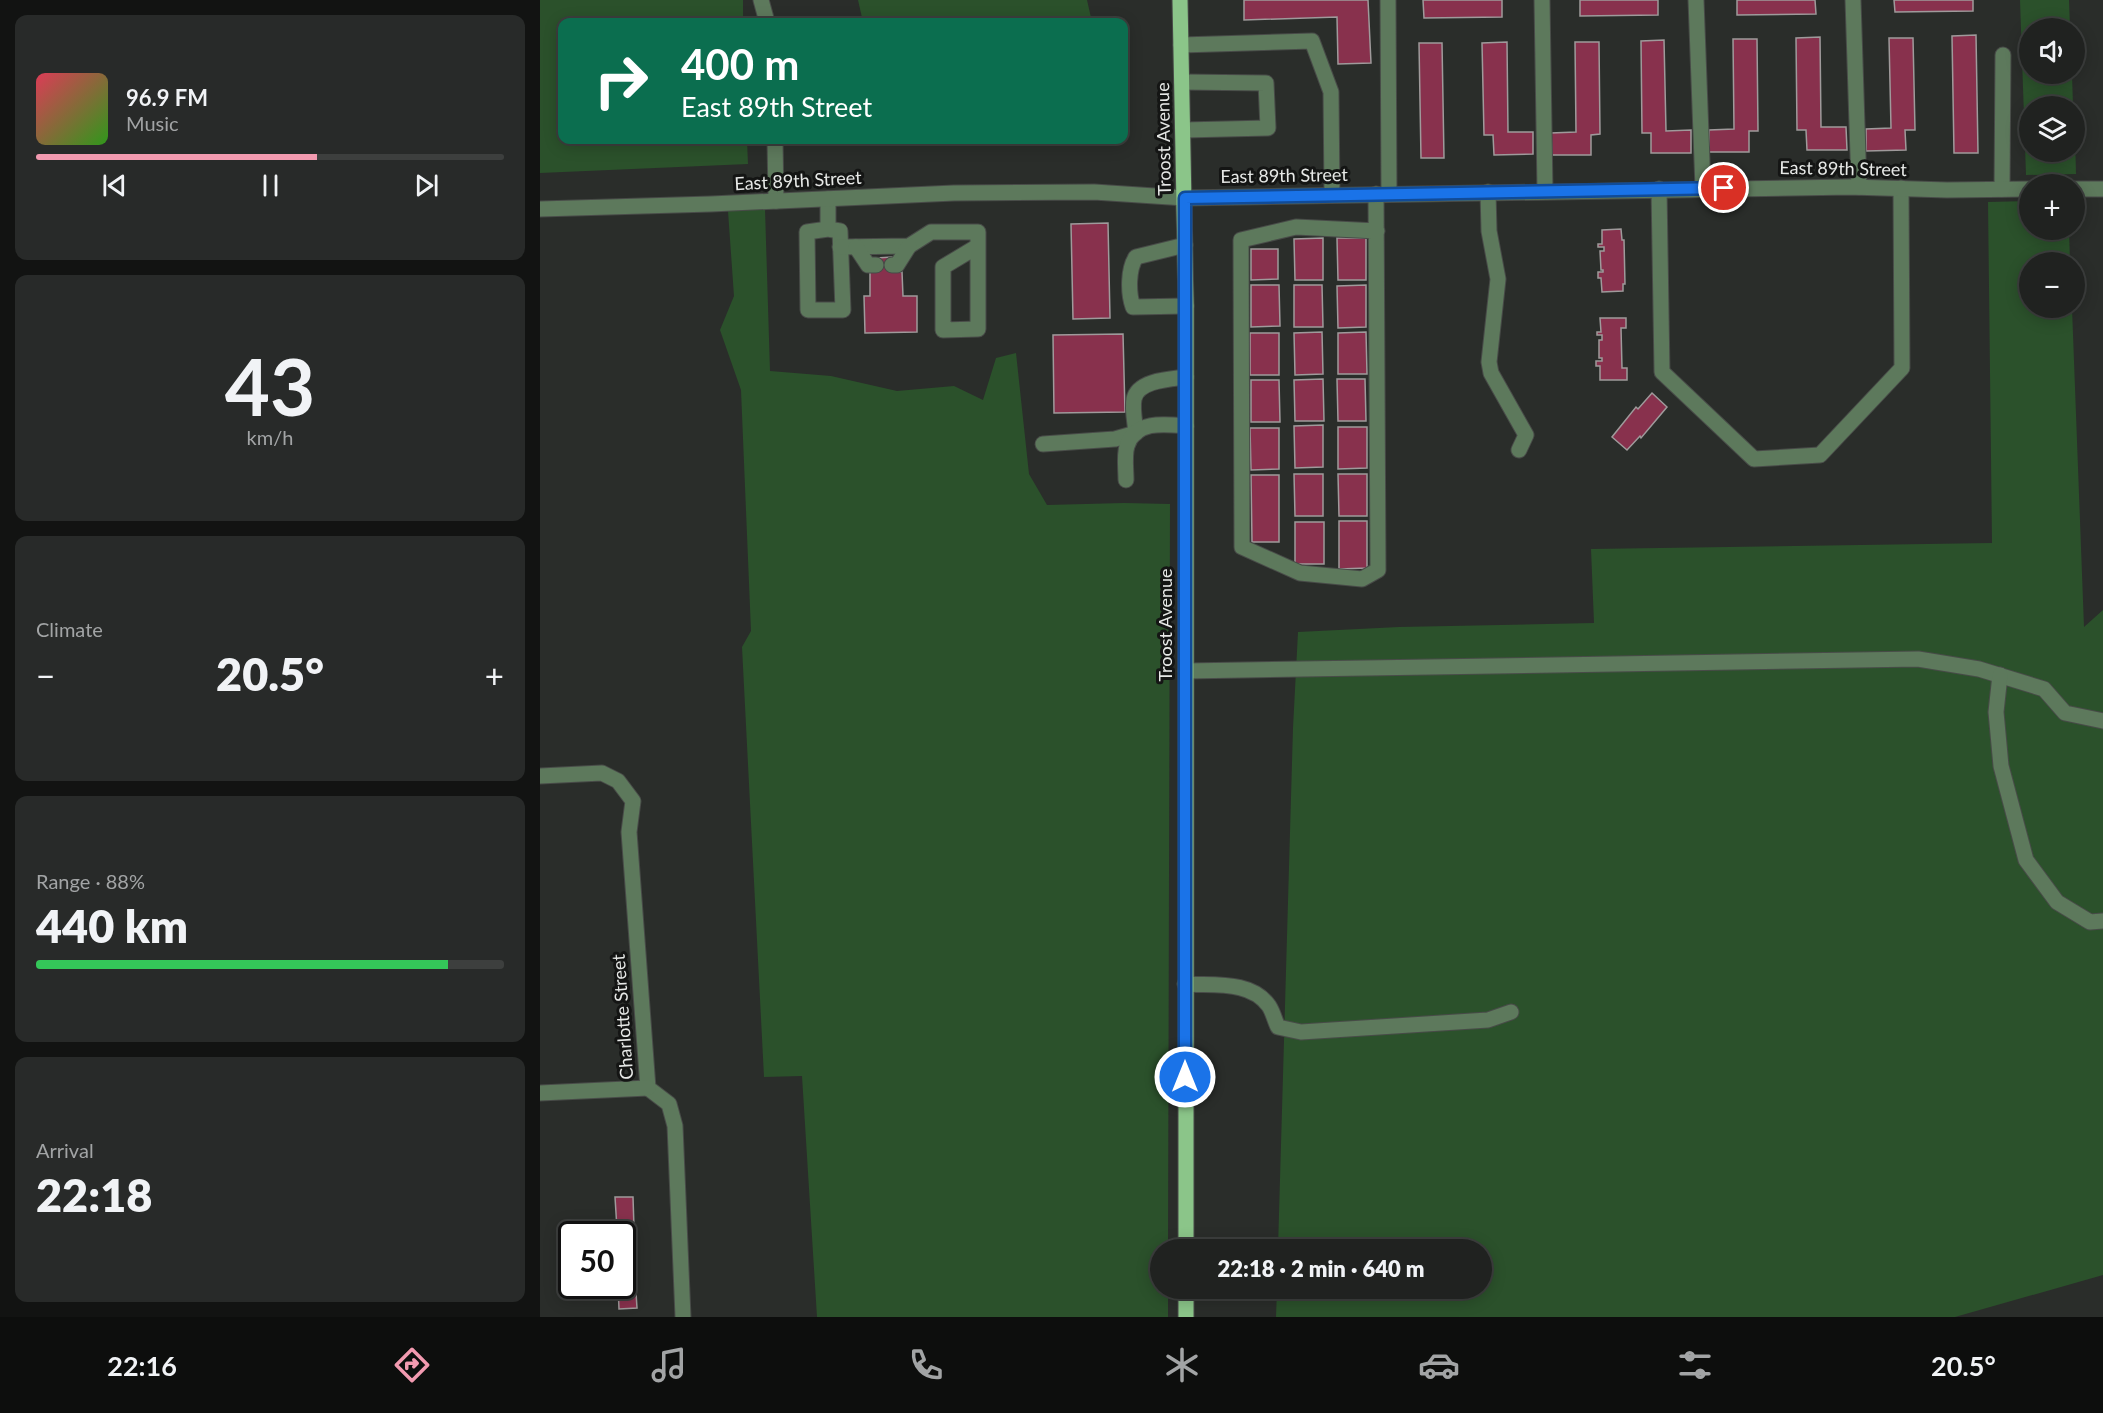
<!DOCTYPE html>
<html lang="en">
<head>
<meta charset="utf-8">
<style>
	:root { --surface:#202220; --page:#282a29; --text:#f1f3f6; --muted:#a2a4a5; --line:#3d3f3e; --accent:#f29ab0 }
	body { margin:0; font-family:Lato,sans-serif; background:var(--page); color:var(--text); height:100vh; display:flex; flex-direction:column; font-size:22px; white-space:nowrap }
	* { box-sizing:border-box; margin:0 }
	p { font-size:20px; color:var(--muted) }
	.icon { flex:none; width:33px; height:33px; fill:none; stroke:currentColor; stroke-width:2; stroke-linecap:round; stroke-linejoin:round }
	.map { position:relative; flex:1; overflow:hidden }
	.panel { display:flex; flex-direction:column; gap:15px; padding:15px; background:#121312; width:540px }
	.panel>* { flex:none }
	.top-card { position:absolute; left:18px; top:18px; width:570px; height:126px; border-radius:12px; box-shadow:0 3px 15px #0003,0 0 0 2px var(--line); background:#0b6e4f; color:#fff; overflow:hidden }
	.controls { position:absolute; left:1479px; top:18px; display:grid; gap:12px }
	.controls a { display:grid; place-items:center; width:66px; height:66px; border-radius:50%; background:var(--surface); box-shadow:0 3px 15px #0003,0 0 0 2px var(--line); font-size:30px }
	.speed { position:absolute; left:18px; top:1221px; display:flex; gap:12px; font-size:30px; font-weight:700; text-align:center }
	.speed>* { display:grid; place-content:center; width:78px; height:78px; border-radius:50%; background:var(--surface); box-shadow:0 3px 15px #0003,0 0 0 2px var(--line); line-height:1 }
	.speed .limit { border:3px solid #111; border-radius:9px; background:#fff; color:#111 }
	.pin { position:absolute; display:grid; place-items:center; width:51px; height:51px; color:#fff; margin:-26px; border:3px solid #fff; border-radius:50%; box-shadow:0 2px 6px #0007 }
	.me { position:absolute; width:66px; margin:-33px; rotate:0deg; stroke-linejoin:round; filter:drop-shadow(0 0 4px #0008) }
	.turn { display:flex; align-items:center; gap:21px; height:126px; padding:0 24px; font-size:27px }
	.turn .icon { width:78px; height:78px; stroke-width:2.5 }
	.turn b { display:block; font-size:42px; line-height:51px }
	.big { font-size:45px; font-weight:800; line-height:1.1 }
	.panel .card { flex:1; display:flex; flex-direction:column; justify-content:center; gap:9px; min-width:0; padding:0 21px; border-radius:12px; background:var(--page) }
	.panel .dial { align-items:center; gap:0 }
	.dial b { font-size:78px; line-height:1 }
	.song { display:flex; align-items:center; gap:18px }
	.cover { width:72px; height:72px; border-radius:9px; background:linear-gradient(135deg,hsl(350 70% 55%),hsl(110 70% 35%)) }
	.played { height:6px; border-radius:3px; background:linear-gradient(90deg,var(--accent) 60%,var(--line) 60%) }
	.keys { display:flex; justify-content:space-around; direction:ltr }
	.heat { display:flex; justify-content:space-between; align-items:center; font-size:33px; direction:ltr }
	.charge { height:9px; border-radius:4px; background:linear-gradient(90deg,#34c759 88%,var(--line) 0) }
	.trip { position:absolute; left:610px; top:1239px; width:342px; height:60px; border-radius:30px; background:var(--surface); box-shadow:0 3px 15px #0003,0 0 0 2px var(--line); font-weight:800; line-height:60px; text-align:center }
	.tab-bar { display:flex; height:96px; justify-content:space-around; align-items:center; background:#0d0e0d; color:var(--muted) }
	.tab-bar .icon { width:42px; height:42px }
	.tab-bar .selected { color:var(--accent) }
	.tab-bar b { font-size:27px; color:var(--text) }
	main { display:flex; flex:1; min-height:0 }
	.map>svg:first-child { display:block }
	.green { fill:#2b512b }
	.building { fill:#88314d; stroke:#9f9a9b; stroke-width:1.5 }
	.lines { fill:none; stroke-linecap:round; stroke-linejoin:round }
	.minor-casing { stroke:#484b48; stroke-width:17 }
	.major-casing { stroke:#484b48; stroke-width:17 }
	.minor { stroke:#5d795c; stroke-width:15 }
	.major { stroke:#8bc589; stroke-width:15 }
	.route-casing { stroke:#114b97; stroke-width:15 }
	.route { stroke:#1a73e8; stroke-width:10 }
	.labels { text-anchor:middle; stroke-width:6; stroke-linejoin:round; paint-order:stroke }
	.street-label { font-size:18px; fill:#e7e9e7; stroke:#141514 }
</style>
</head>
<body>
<main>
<section class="panel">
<div class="card">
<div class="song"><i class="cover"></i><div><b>96.9 FM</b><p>Music</p></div></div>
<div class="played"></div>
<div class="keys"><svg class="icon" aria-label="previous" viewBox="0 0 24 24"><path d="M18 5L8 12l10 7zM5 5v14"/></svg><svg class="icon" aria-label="pause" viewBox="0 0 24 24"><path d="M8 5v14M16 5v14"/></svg><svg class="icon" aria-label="next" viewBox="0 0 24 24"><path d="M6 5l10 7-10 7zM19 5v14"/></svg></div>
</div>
<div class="card dial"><b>43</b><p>km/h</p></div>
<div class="card"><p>Climate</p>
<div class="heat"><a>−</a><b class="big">20.5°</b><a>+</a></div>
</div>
<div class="card"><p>Range · 88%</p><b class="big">440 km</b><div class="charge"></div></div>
<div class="card"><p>Arrival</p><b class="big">22:18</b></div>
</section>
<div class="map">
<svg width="1563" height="1317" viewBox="0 0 1563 1317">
	<rect width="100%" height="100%" fill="#2a2d2a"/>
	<g class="green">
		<polygon points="0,0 203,0 203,22 22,22 22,140 207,140 208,164 0,173"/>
		<polygon points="318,0 547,0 552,22 323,22"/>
		<polygon points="1480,0 1529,0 1530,28 1490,28 1490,74 1532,74 1533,106 1490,106 1490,152 1534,152 1535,135 1536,174 1486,175"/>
		<polygon points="1489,201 1490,230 1529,230 1530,262 1490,262 1490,308 1532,308 1544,627 1563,610 1563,1275 1415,1317 736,1317 737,1289 942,1288 942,1250 738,1249 753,728 758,632 859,627 1054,623 1051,549 1452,543 1448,202"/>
		<polygon points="225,209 230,371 291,376 357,391 414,386 443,400 456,358 476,353 489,474 507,505 584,503 630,504 628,1249 621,1250 621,1288 628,1289 628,1317 277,1317 262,1076 224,1077 202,647 211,631 201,390 180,330 194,296 188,211"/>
	</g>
	<g class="building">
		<polygon points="704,0 828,0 831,63 798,64 797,17 704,20"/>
		<polygon points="883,0 962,0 962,17 884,18"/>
		<polygon points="1040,0 1118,0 1118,15 1040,16"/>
		<polygon points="1197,0 1275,0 1276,14 1197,15"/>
		<polygon points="1354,0 1433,0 1433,11 1355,12"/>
		<polygon points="1436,35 1438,153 1414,153 1412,36"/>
		<polygon points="1280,37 1281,127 1306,127 1307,150 1267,150 1266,130 1257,130 1256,38"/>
		<polygon points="1349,38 1373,38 1375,130 1365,130 1366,150 1326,151 1326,129 1351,128"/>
		<polygon points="1193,39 1217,39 1218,131 1209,131 1209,152 1169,152 1169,130 1194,129"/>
		<polygon points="1124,40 1126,131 1151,130 1151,153 1111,153 1111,133 1102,133 1101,41"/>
		<polygon points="967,42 968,132 993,132 993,154 954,155 953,135 944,135 942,43"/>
		<polygon points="1035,42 1059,42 1060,134 1051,135 1051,155 1012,155 1011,133 1036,132"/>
		<polygon points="879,43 902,43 904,158 881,158"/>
		<polygon points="568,223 570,318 533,319 531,224"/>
		<polygon points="1081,229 1082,240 1084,240 1085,284 1083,284 1083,291 1062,292 1061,278 1058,278 1058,272 1063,272 1063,270 1061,270 1060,251 1064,251 1064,247 1058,247 1058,244 1062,244 1062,230"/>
		<polygon points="783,238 783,280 755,280 754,239"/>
		<polygon points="797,238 826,238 826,280 798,280"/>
		<polygon points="711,249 738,249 738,279 711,280"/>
		<polygon points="352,257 352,272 362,272 363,296 377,296 377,332 325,333 324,296 330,296 330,272 336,258"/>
		<polygon points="711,285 739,285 740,326 711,327"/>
		<polygon points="754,285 782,285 783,327 754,327"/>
		<polygon points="826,285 826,327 798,328 797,286"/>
		<polygon points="1060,318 1086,318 1086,328 1081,328 1082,368 1087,368 1087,380 1060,380 1060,366 1056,366 1056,361 1062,361 1062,358 1059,358 1059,340 1062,340 1062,335 1057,335 1057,332 1061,332"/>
		<polygon points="782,332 783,374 755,375 754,333"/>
		<polygon points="826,332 827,374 798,374 798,333"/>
		<rect x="710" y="333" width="29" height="42"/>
		<polygon points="583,334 585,412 514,413 513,335"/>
		<polygon points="783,379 784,421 755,421 754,380"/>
		<polygon points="797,379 825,379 826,421 798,421"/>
		<polygon points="711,380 739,380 740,422 711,422"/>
		<polygon points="1112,393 1127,407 1101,438 1100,436 1087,450 1072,437 1096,407 1098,409"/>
		<polygon points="783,425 783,467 755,468 754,426"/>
		<polygon points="798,427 827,427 827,468 798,469"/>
		<polygon points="710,428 739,428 739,469 711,470"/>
		<polygon points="754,474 783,474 783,516 755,516"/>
		<polygon points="798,474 827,474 827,516 799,516"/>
		<polygon points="711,475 739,475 739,542 712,542"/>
		<polygon points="799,521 827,521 827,568 799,569"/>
		<rect x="755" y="522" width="29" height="42"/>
		<polygon points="75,1197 93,1197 94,1228 77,1229"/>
		<polygon points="95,1236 96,1268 82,1268 82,1237"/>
		<polygon points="95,1277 97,1308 79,1309 78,1286 82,1286 82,1278"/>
	</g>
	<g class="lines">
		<defs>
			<g id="minor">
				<polyline points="221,0 227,22"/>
				<polyline points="848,0 849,194"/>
				<polyline points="1002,0 1005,191"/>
				<polyline points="1156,0 1163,188"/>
				<polyline points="1313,0 1319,187"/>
				<polyline points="641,45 772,41 791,92 792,195"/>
				<polyline points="642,82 726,83 728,128 644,130"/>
				<polyline points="235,140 236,201"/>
				<polyline points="1119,189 1122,372 1214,459 1280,455 1362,368 1361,188"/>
				<polyline points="1462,189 1463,55"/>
				<polyline points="1534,189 1563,189"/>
				<polyline points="948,192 949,231 958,279 949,362 951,373 986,435 979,450"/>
				<path d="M 836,194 C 837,320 838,445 838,570 L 822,579 L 760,573 L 702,547 L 701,240 L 756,227 L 837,231"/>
				<polyline points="288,199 288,229 267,232 268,310 303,310 300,231 288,229"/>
				<polyline points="0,209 171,204 414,193 554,192 645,198 1311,187 1407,190 1490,189"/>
				<path d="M 645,245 L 596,257 C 588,269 588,293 593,307 L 646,306"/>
				<polyline points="300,247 369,246 391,232 438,232 438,329 403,330 403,267 438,246"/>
				<polyline points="316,247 328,265 336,265"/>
				<polyline points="352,265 357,265 369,246"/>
				<path d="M 503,444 L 575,439 L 596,433 C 595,422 592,409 594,399 C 598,380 631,379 646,377"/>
				<path d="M 586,480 C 586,470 584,455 587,446 C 595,420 625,424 646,426"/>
				<polyline points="646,671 1378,659 1439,669 1504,689 1525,713 1563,721"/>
				<polyline points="1460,675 1456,712 1461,766 1486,860 1517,902 1550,922 1563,921"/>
				<polyline points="0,776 62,773 78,781 93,801 89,832 108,1088 129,1104 135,1126 143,1317"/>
				<path d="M 645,984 C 673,986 711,980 729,1006 C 733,1012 735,1021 738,1027 L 761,1032 L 948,1020 L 971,1012"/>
				<polyline points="0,1093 108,1088"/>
			</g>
			<g id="major">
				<polyline points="640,0 646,306 646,1250"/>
				<polyline points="646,1288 646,1317"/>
			</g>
		</defs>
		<use href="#minor" class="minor-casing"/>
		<use href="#major" class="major-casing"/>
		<use href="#minor" class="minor"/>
		<use href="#major" class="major"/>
	</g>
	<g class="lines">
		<defs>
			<polyline id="route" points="645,1077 645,198 1184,188"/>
		</defs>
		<use href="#route" class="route-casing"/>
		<use href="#route" class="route"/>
	</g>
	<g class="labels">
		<g class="street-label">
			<text transform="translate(624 139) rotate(-91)" y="6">Troost Avenue</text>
			<text transform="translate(1303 169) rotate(1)" y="6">East 89th Street</text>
			<text transform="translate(744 176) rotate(-1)" y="6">East 89th Street</text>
			<text transform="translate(258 181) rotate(-3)" y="6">East 89th Street</text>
			<text transform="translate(626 625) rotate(-90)" y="6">Troost Avenue</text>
			<text transform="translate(83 1017) rotate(-94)" y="6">Charlotte Street</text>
		</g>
	</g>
</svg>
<div class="controls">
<a><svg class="icon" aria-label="sound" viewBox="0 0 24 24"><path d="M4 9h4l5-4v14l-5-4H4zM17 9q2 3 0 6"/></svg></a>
<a><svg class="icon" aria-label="layers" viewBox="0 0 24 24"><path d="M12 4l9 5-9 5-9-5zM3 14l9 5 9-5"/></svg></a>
<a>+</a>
<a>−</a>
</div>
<div class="speed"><div class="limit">50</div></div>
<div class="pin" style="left:1184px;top:188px;background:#d93025"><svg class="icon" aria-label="arrive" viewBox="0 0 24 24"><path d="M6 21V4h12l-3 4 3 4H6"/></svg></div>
<svg class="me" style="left:645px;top:1077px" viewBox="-20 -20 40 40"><circle r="17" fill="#1a73e8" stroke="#fff" stroke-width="3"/><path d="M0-11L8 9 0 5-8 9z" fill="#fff"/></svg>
<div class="trip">22:18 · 2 min · 640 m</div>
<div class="top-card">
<div class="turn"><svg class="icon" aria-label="right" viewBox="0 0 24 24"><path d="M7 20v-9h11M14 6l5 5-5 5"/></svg><div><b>400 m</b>East 89th Street</div></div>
</div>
</div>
</main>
<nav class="tab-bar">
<b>22:16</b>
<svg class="icon selected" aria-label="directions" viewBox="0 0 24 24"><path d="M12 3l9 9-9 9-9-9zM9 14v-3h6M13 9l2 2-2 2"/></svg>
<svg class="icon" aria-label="music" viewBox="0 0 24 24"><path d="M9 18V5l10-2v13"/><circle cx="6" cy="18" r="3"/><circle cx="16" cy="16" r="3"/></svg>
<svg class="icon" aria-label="phone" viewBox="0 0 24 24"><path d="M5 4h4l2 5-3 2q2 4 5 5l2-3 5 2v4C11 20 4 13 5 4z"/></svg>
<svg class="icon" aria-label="climate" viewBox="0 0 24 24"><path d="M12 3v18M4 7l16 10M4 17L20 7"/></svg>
<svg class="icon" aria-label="car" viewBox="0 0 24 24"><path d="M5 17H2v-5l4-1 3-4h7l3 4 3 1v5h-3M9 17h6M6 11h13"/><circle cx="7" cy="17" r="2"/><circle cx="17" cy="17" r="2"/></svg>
<svg class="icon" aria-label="filters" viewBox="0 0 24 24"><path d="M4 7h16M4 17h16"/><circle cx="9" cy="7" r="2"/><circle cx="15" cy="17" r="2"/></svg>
<b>20.5°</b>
</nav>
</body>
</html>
